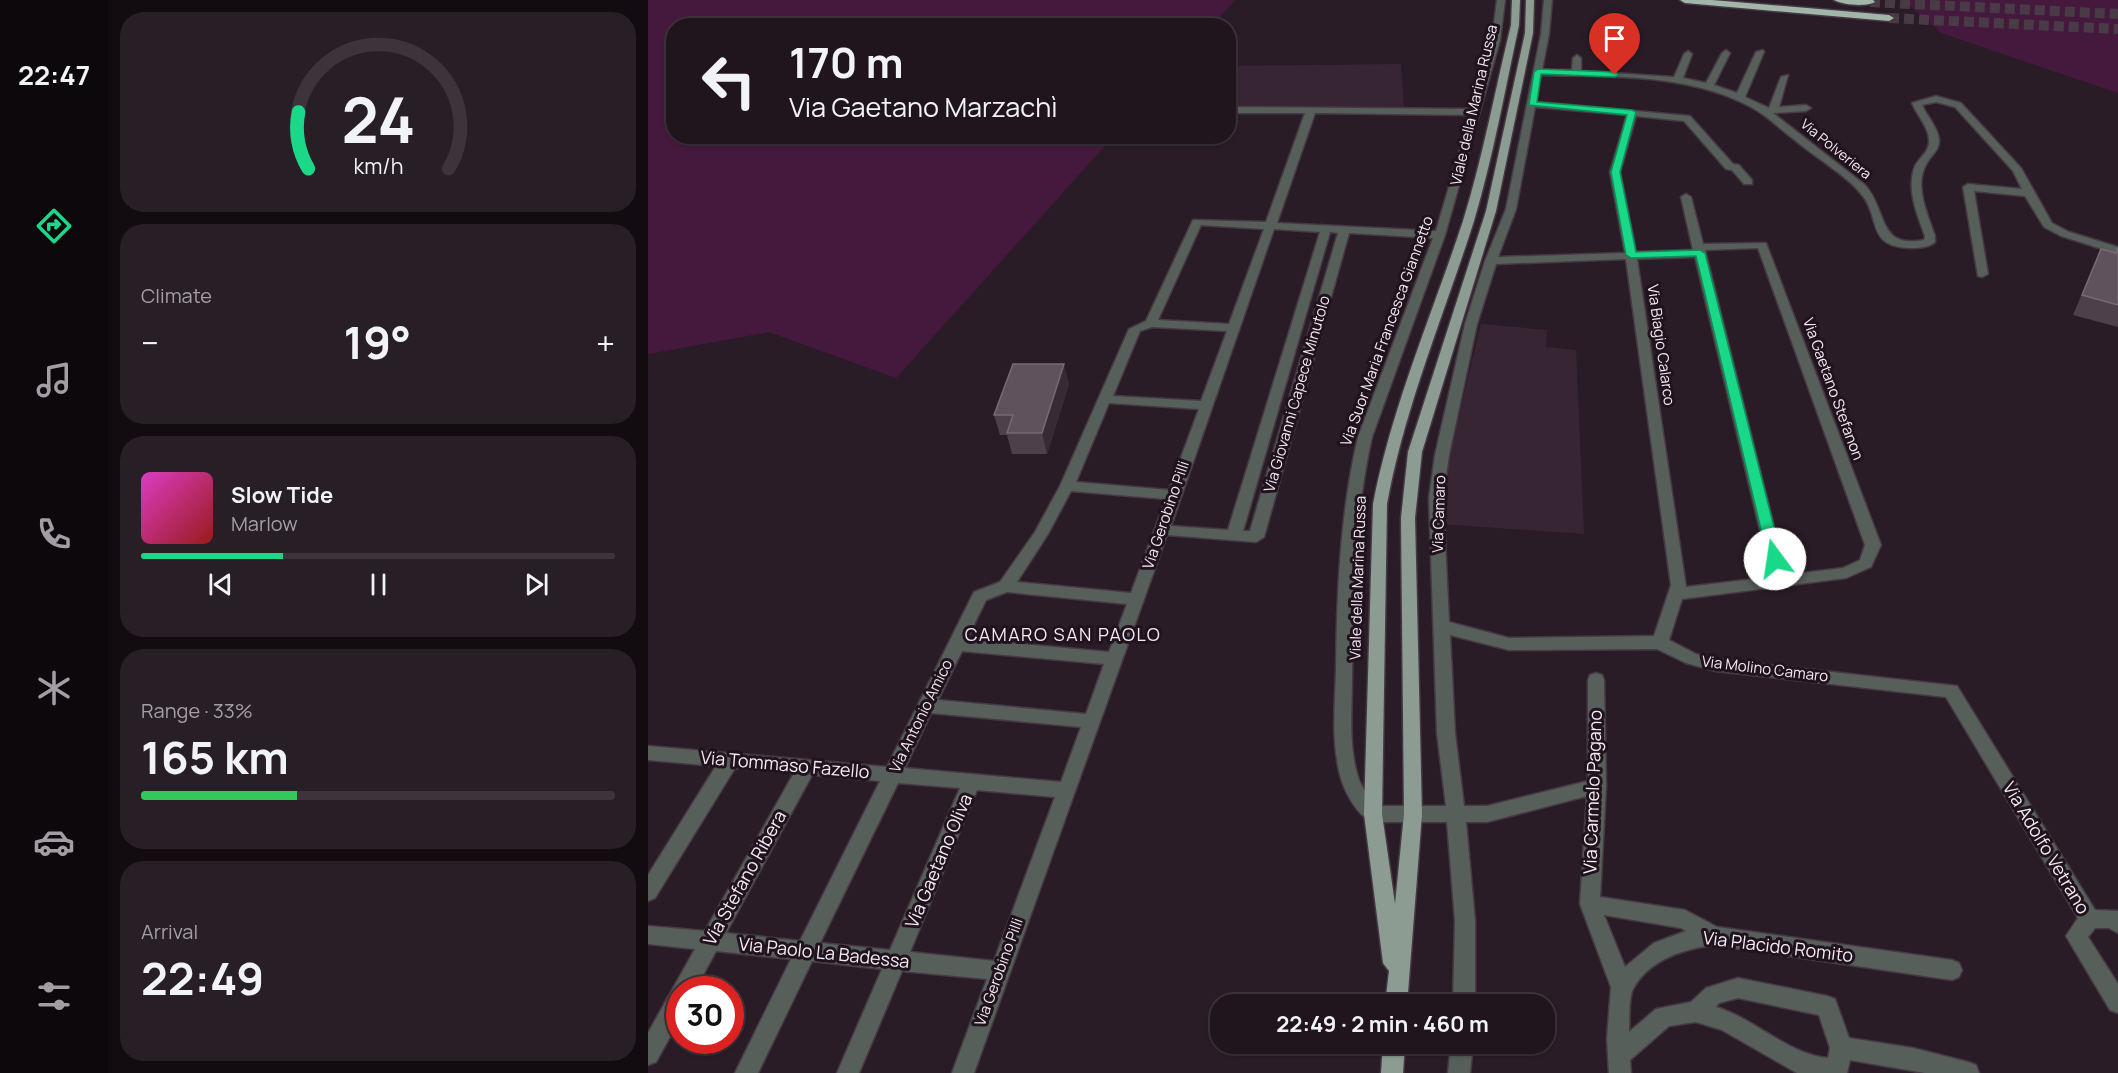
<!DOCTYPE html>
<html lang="en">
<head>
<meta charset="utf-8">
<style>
	:root { --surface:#20151d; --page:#281e26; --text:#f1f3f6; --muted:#a29fa4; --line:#3d343b; --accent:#19d989 }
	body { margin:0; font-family:Manrope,sans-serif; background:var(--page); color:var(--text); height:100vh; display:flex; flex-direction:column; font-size:22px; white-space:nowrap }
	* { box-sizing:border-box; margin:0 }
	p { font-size:20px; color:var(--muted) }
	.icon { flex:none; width:33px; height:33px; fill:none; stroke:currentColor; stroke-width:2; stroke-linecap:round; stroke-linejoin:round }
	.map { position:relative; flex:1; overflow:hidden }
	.sheet { display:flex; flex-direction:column; gap:12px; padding:12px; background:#120c10; width:540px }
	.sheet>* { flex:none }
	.hud { position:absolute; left:18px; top:18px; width:570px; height:126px; border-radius:24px; box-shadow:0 2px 4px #0004,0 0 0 2px var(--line); background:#20151d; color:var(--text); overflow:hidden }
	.speed { position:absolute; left:18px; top:976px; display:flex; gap:12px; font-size:30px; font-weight:700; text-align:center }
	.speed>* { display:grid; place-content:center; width:78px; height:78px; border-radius:50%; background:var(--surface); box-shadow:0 2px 4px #0004,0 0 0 2px var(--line); line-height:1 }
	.speed .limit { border:9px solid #d22; background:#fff; color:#111 }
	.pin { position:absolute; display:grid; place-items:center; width:51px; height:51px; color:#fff; margin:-62px -26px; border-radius:50% 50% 50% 0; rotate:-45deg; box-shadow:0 0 6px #0007 }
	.pin .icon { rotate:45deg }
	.me { position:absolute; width:66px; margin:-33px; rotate:346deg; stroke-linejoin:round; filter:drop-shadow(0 0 4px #0008) }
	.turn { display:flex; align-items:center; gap:21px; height:126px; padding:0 24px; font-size:27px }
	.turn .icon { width:78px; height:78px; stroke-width:2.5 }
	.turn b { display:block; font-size:42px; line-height:51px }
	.big { font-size:45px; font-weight:700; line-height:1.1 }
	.sheet .card { flex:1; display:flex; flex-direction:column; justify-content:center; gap:9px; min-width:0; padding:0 21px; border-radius:24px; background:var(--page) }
	.sheet .dial { align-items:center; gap:0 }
	.dial svg { height:156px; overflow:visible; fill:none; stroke:var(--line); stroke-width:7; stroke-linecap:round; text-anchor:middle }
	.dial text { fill:var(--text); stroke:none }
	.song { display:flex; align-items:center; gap:18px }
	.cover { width:72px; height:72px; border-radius:9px; background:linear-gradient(135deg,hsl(310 70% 55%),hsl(0 70% 35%)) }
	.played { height:6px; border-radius:3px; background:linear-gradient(90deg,var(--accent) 30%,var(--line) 30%) }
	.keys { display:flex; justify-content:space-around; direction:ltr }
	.heat { display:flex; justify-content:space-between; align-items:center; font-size:33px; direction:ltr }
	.charge { height:9px; border-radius:4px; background:linear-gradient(90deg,#34c759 33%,var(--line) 0) }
	.trip { position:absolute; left:562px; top:994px; width:345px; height:60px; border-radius:24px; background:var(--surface); box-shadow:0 2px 4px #0004,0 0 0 2px var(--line); font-weight:700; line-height:60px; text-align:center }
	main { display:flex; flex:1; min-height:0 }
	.menu { display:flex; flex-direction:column; width:108px; justify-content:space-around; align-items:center; background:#0d080c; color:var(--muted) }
	.menu .icon { width:42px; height:42px }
	.menu .current { color:var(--accent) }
	.menu b { font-size:27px; color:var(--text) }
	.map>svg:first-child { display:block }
	.built { fill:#382534 }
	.green { fill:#45193e }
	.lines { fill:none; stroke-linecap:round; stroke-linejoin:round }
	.highway-tunnel { stroke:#483b45; stroke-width:10; stroke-dasharray:10 5; stroke-linecap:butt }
	.street-casing { stroke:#463943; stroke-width:3 }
	.primary-casing { stroke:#463943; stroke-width:3 }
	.highway-casing { stroke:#463943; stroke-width:3 }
	.street { fill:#575f5a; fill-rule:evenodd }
	.primary { fill:#8c9c92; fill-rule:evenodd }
	.highway { fill:#a1b5a8; fill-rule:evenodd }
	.wall { fill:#4e404b }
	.shaded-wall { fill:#382a35 }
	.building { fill:#60525c; stroke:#776a74; stroke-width:1.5 }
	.route { fill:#19d989; stroke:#108d59; stroke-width:1.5 }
	.labels { text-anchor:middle; stroke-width:6; stroke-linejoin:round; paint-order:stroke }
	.far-street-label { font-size:14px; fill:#f4eaf1; stroke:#20131d }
	.street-label { font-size:15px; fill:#f4eaf1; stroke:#20131d }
	.quarter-label { font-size:18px; letter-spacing:1.5px; fill:#f4eaf1; stroke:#20131d }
	.near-street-label { font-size:18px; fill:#f4eaf1; stroke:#20131d }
</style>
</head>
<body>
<main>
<nav class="menu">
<b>22:47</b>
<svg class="icon current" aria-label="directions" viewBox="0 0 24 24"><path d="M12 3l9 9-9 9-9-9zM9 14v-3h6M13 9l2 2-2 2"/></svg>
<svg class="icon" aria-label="music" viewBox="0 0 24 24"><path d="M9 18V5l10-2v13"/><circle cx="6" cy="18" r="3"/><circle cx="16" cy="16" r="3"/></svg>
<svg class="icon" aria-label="phone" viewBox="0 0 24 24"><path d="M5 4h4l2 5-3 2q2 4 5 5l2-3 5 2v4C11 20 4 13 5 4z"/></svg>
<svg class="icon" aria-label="climate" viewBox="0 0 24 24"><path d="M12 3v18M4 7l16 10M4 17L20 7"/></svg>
<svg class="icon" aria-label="car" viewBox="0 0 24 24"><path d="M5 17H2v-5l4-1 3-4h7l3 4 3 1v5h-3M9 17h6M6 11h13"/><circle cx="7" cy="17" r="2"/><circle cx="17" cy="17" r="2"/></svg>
<svg class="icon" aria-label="filters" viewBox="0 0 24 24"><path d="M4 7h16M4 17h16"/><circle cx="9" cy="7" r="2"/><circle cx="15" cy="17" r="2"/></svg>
</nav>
<section class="sheet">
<div class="card dial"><svg viewBox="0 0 100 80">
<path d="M14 69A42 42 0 1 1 86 69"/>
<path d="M14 69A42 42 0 0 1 9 40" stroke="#19d989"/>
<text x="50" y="56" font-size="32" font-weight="700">24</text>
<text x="50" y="72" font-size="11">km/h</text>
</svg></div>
<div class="card"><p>Climate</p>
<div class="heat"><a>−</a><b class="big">19°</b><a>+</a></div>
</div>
<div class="card">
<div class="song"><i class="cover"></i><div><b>Slow Tide</b><p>Marlow</p></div></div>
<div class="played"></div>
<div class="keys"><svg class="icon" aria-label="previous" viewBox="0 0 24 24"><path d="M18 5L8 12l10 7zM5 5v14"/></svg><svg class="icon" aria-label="pause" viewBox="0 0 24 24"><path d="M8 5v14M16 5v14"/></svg><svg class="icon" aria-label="next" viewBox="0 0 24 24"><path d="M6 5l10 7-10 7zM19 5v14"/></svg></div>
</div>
<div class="card"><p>Range · 33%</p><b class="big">165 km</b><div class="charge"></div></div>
<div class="card"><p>Arrival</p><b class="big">22:49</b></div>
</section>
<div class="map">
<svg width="1470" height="1073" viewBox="0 0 1470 1073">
	<rect width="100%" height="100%" fill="#2a1c27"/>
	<g class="built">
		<polygon points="753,64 756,107 581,108 580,66"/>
		<polygon points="833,324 899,330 898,347 928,350 936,534 794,524 796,484 803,448"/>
	</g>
	<g class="green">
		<polygon points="0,0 587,0 564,26 26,26 26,136 465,137 248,378 121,332 0,354"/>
		<polygon points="1255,0 1470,0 1470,93 1293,33"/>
	</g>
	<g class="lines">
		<g class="highway-tunnel">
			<polyline points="1222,2 1470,14"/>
			<polyline points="1241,18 1470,29"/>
		</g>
		<defs>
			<g id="street">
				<path d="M 849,0 L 857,0 L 852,40 L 797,235 L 724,437 C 706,517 705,598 704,679 C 704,712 700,748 711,780 C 715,790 723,798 730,806 L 798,806 L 789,733 L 781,498 L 787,455 L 817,324 L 837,261 L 858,209 L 893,34 L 896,0 L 904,0 L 901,34 L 894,70 L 924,70 L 925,58 L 929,55 L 933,58 L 933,71 L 1026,77 L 1036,54 L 1040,51 L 1044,54 L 1035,78 L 1058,83 L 1074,53 L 1078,50 L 1082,53 L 1066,85 L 1089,93 L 1108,52 L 1115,50 L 1116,52 L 1097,97 L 1121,108 L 1133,77 L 1140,75 L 1131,107 L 1158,105 L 1163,108 L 1158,111 L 1125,113 L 1217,185 C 1240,211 1229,249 1276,240 L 1277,236 C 1269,214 1258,189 1267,166 C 1271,158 1281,152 1281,142 C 1282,128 1269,116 1264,103 L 1288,96 L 1313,103 L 1373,168 L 1404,223 L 1421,232 L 1470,247 L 1470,254 L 1413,236 L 1396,227 L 1377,196 L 1326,191 L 1340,274 L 1334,277 L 1330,276 L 1315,187 L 1320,184 L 1374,189 L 1365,171 L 1307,107 L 1288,102 L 1274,105 C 1279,116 1289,126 1291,139 C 1292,150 1284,154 1279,163 C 1265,185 1280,215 1287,236 L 1287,242 C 1280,248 1269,248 1261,248 C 1218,246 1233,218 1214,195 C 1205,183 1192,174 1180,165 C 1168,156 1155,147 1143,137 C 1130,127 1118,115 1103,107 C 1040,73 964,77 893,75 L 888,102 L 1042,116 L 1085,164 L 1091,165 L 1104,180 L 1104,184 L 1096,184 L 1084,170 L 1078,169 L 1036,121 L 988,116 L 972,172 L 988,252 L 1045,250 L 1033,197 L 1038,194 L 1043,197 L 1055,244 L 1118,243 L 1233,545 L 1223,567 L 1198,578 L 1034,599 L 1021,640 L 1048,654 L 1068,659 L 1309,686 L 1447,910 L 1470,911 L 1470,933 L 1461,928 L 1447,928 L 1440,937 L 1470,984 L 1470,1013 L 1462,1010 L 1418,936 L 1430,918 L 1298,697 L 1068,671 L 1038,663 L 1009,649 L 861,650 L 802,635 L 807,733 L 816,806 L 839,806 L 940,781 L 940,680 L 942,675 L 948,673 L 954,675 L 956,680 L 958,786 L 952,897 L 1037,910 L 1069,927 L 1304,960 L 1311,963 L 1314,970 L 1311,977 L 1304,980 L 1066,945 C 1036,949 1001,959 985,989 C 980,1000 982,1020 981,1032 L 1008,1009 L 1043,1002 L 1058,988 L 1090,978 L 1179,996 L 1187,999 L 1201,1038 L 1265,1048 L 1320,1062 L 1328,1065 L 1331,1073 L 1277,1073 L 1202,1060 L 1199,1073 L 1149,1073 L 1074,1030 L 1048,1022 L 1021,1026 L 982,1060 L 983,1073 L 961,1073 L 959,1039 L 963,987 L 932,904 L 939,796 L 839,822 L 818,822 L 827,921 L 827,1005 L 805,1005 L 807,921 L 799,822 L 725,822 C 709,816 696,791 692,775 C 683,740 687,705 688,670 C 689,591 692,514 710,437 L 785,238 L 701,233 L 616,537 L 608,542 L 519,535 L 326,1073 L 304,1073 L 339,979 L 254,971 L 211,1073 L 189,1073 L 234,969 L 164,961 L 110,1073 L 87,1073 L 143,959 L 68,951 L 47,990 L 32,990 L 32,1019 L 8,1062 L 0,1065 L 0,1033 L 47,949 L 0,944 L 0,926 L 57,931 L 146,773 L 87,768 L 7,898 L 0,901 L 0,875 L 68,766 L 0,760 L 0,746 L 239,767 L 326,592 L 352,582 L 387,532 L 412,486 L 481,329 L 498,321 L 545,220 L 618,222 L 657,113 L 580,113 L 580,107 L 823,109 L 844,40 ZM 887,107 L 979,115 L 962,172 L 977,253 L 850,257 L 868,209 ZM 667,113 L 822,115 L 788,231 L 629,223 ZM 553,225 L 616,229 L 581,324 L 510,320 ZM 626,229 L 672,232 L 580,530 L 523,526 ZM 682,232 L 690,233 L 602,531 L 595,531 ZM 1110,248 L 1217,545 L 1212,560 L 1195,568 L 1138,575 L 1057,250 ZM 1047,257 L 1123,577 L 1038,587 L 989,259 ZM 978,259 L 1023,585 L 1006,636 L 861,638 L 801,622 L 795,498 L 801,455 L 829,324 L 848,264 ZM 504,327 L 579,331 L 553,401 L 465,396 L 492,331 ZM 461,403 L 551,409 L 521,490 L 428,482 ZM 423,491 L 518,499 L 483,593 L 369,582 L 400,534 ZM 359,592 L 479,604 L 461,652 L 319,639 L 338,600 ZM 314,651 L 456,664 L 438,714 L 290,700 ZM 283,713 L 433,727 L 413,782 L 257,768 ZM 164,775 L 232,781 L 152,941 L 78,933 ZM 250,783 L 312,788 L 242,950 L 172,943 ZM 329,790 L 407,797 L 346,961 L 262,952 ZM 956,915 L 1033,928 L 1038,931 L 1006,943 L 977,967 ZM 1090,998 L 1171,1015 L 1182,1048 L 1180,1058 C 1141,1055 1106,1018 1068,1007 L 1071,1003 Z"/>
				<polygon points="803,1044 825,1044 822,1073 800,1073"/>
			</g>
			<g id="primary">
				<path d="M 864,0 L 872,0 L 871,25 C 857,90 845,157 826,221 C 796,315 757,406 739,504 L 734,814 L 747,904 L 756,814 L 753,518 L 760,452 L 838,211 L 877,33 L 878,0 L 886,0 L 885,33 L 848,211 L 774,452 L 767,518 L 774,814 L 759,1005 L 737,1005 L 741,971 L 735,963 L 716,814 L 725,504 C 744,406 784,315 815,221 C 835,157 847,90 863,25 Z"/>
				<polygon points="735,1044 757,1044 755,1073 733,1073"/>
			</g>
			<g id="highway">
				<polygon points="1032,0 1064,0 1241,15 1246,18 1241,21 1037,3"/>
				<path d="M 1186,0 L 1225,0 L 1227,2 C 1219,7 1194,5 1186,0 Z"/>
			</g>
		</defs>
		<use href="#street" class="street-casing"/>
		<use href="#primary" class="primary-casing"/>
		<use href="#highway" class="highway-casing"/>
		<use href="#street" class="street"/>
		<use href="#primary" class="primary"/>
		<use href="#highway" class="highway"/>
	</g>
	<g class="wall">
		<polygon points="1470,248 1470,327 1425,315 1453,249 1468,253"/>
		<polygon points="421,384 399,454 364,454 359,435 352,435 346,415"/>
	</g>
	<polygon class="shaded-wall" points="416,364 421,384 399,454 394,433"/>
	<g class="building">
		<polygon points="1470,248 1470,305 1434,295 1453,249 1468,253"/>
		<polygon points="365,364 416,364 394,433 359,433 365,415 346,415"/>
	</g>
	<polygon class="route" points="890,69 967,72 971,75 967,77 893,74 889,102 984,110 988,112 972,172 988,252 1052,250 1057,253 1134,559 1132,563 1127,564 1120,559 1048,256 983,258 978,255 963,172 979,115 881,105 886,72"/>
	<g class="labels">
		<g class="far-street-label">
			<text transform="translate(1188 149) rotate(39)" y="5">Via Polveriera</text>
		</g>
		<g class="street-label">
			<text transform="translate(826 105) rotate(-77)" y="5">Viale della Marina Russa</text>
			<text transform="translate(739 331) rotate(-70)" y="5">Via Suor Maria Francesca Giannetto</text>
			<text transform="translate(1013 345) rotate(82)" y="5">Via Biagio Calarco</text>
			<text transform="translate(1185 389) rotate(70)" y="5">Via Gaetano Stefanon</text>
			<text transform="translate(649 394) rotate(-74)" y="5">Via Giovanni Capece Minutolo</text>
			<text transform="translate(791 514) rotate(-88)" y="5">Via Camaro</text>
			<text transform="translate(518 515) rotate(-71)" y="5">Via Gerobino Pilli</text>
			<text transform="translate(710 578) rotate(-88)" y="5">Viale della Marina Russa</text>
			<text transform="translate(1117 669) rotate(7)" y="5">Via Molino Camaro</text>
			<text transform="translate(273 716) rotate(-64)" y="5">Via Antonio Amico</text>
			<text transform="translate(351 972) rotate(-70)" y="5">Via Gerobino Pilli</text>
		</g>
		<g class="quarter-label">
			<text x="415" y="641">CAMARO SAN PAOLO</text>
		</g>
		<g class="near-street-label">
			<text transform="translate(137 765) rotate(5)" y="6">Via Tommaso Fazello</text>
			<text transform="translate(945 792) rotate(-88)" y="6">Via Carmelo Pagano</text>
			<text transform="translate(1398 848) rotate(59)" y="6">Via Adolfo Vetrano</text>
			<text transform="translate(291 861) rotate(-67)" y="6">Via Gaetano Oliva</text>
			<text transform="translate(97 878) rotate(-61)" y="6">Via Stefano Ribera</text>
			<text transform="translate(1130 947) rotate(7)" y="6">Via Placido Romito</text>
			<text transform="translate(176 953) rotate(6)" y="6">Via Paolo La Badessa</text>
		</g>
	</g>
</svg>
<div class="speed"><div class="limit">30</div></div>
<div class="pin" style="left:967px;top:75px;background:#d93025"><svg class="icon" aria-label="arrive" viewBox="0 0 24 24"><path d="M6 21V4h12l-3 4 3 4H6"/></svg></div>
<svg class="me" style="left:1127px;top:559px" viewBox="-20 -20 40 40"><circle r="19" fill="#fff"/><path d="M0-13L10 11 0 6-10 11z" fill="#19d989"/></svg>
<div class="trip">22:49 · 2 min · 460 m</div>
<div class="hud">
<div class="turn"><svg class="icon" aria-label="left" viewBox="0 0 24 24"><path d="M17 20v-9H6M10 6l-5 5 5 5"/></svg><div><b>170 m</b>Via Gaetano Marzachì</div></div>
</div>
</div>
</main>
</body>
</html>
